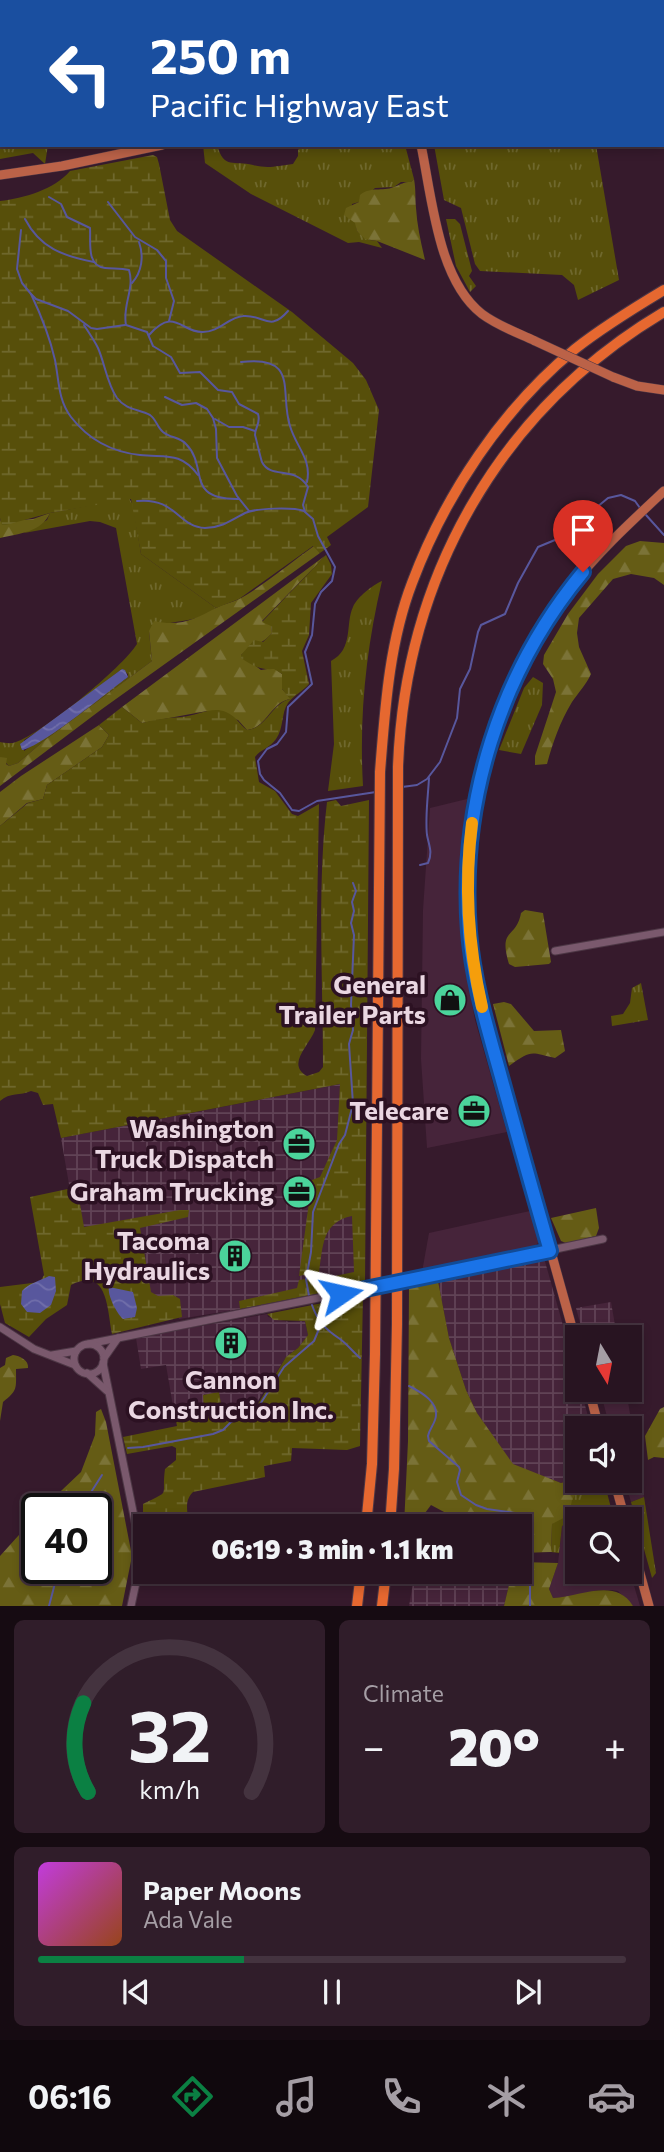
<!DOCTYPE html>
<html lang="en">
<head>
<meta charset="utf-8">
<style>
	:root { --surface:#281421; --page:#301d2a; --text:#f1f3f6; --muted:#a59ea5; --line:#44333f; --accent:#0b8043 }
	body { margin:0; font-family:Commissioner,sans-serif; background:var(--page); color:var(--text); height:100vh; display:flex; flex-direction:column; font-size:26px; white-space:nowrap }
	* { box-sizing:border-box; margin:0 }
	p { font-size:23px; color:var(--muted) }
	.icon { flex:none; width:38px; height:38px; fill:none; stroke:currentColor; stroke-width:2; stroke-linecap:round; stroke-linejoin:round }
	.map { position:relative; height:1606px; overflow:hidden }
	.side { display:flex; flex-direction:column; gap:14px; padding:14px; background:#160b12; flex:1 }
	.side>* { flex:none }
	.top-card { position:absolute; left:0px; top:0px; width:665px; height:147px; box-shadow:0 4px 10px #0003,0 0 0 2px var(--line); background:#1a4fa0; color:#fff; overflow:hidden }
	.needle { width:46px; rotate:170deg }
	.buttons { position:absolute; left:565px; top:1325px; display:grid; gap:14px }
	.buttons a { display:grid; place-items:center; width:77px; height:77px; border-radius:0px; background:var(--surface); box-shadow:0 4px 10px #0003,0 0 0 2px var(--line); font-size:35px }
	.speed { position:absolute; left:21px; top:1493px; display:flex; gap:14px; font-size:35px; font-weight:700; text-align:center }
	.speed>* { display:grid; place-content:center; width:91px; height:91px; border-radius:50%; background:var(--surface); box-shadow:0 4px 10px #0003,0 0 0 2px var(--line); line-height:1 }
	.speed .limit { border:4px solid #111; border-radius:10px; background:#fff; color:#111 }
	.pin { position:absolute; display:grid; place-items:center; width:60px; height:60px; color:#fff; margin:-72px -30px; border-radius:50% 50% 50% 0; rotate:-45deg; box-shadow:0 0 7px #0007 }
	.pin .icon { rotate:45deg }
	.me { position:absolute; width:77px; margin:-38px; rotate:79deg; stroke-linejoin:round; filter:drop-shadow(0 0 5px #0008) }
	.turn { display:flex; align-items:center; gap:24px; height:147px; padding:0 35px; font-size:32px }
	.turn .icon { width:91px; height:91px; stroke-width:2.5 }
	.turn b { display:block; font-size:49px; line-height:60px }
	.big { font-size:52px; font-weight:800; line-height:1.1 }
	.side .tile { flex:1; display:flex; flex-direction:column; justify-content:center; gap:10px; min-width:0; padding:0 24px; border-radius:10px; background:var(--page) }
	.side .dial { align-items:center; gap:0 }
	.dial svg { height:182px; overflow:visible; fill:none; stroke:var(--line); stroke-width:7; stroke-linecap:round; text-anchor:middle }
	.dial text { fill:var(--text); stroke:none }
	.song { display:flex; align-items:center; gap:21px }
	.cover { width:84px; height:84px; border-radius:10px; background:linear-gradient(135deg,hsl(290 70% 55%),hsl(20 70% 35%)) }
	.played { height:7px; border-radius:4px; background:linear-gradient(90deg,var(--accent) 35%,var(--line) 35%) }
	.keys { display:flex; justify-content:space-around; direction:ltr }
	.heat { display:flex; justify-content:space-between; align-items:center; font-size:38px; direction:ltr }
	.side .tiles { flex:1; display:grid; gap:14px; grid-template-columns:1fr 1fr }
	.tile:last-child { grid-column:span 2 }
	.trip { position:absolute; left:133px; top:1514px; width:399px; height:70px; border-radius:0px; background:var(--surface); box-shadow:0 4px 10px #0003,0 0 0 2px var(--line); font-weight:800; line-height:70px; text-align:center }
	.tab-bar { display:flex; height:112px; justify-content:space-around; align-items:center; background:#10080d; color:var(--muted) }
	.tab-bar .icon { width:49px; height:49px }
	.tab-bar .current { color:var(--accent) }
	.tab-bar b { font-size:32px; color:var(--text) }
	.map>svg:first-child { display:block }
	.built { fill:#46243a }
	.industrial { fill:url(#industrial-grid) }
	.grass { fill:url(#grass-tufts); fill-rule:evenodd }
	.forest { fill:url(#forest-firs) }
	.wetland { fill:url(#wetland-marsh) }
	.water { fill:url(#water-waves) }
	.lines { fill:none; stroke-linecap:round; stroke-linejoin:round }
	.stream { stroke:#58579d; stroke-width:2 }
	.minor-casing { stroke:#4d3745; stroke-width:9 }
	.major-casing { stroke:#4d3745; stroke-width:10 }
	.highway-casing { stroke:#4d3745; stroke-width:12 }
	.minor { stroke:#7a596d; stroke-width:7 }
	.major { stroke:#bb6248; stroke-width:9 }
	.highway { stroke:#e66830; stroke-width:10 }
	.minor-bridge-casing { stroke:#4d3745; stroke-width:9; stroke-linecap:butt }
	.major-bridge-casing { stroke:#4d3745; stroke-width:10; stroke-linecap:butt }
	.minor-bridge { stroke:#7a596d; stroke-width:7 }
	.major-bridge { stroke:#bb6248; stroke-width:9 }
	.route-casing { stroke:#114b97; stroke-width:18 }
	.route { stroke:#1a73e8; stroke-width:12 }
	.slow { stroke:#f59e0b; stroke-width:12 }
	.labels { text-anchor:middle; stroke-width:7; stroke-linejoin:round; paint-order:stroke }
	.poi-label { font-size:26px; font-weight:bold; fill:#ead7e2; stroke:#2c1122; text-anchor:end }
</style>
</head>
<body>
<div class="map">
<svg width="664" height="1606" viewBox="0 0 664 1606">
	<defs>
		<pattern id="industrial-grid" width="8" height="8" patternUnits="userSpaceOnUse" patternTransform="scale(1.75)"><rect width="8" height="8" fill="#46243a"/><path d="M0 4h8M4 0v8" fill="none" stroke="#614356"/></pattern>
		<pattern id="grass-tufts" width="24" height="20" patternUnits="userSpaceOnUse" patternTransform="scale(1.75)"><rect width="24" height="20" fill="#574f0a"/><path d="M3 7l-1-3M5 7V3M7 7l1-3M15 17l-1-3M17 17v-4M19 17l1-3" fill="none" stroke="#6f682d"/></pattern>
		<pattern id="forest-firs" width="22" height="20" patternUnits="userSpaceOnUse" patternTransform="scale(1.75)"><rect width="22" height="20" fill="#655c15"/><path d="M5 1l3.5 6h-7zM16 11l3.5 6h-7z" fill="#7b7337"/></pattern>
		<pattern id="wetland-marsh" width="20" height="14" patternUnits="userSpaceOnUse" patternTransform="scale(1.75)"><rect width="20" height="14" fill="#574f0a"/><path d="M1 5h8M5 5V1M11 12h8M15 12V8" fill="none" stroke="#6f682d"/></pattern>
		<pattern id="water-waves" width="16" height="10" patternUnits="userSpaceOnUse" patternTransform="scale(1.75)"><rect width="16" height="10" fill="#58579d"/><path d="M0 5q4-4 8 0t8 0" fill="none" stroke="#706eaa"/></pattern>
	</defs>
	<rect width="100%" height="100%" fill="#361a2c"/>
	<g class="built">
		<polygon points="467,799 459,900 462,950 475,1020 507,1132 427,1148 421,1059 423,910 430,808"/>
		<polygon points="530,1211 539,1242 532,1249 422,1272 429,1233"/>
		<polygon points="600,1390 626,1390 644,1497 631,1502 625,1481 630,1480 630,1428 610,1428"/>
		<polygon points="611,1508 614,1519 578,1519 578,1572 630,1572 640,1606 633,1606 618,1591 612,1590 598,1590 570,1597 553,1598 549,1589 558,1563 562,1526 588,1513"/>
	</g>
	<g class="industrial">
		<polygon points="341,1084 357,1086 355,1275 240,1302 240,1309 179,1319 175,1298 153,1302 78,1236 61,1138"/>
		<polygon points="544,1258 577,1375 578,1390 581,1390 591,1428 578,1428 577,1478 561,1483 513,1465 477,1413 466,1390 449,1338 438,1281"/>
		<polygon points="611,1302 617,1337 584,1337 576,1308"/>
		<polygon points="267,1314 268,1317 289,1322 305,1321 308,1335 298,1348 286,1357 252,1410 224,1422 204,1409 173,1406 166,1365 141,1369 136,1338"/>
		<polygon points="415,1572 512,1572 504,1606 409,1606"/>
	</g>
	<g class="grass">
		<polygon points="0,86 2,86 2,145 48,145 45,164 33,153 0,159"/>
		<path d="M 203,145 L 217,145 C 224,170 234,160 253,165 C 268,169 277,166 293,164 L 298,156 L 298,150 L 304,145 L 405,145 L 414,179 L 411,182 L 401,182 L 394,187 L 375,188 L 359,202 L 352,204 L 350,218 L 356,223 L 357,231 L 370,240 L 377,241 L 382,248 L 359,242 L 348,243 L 251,194 L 205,163 Z"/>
		<polygon points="434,145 596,145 619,280 578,300 574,285 562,275 480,271 475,264 461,208 444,200"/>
		<polygon points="446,219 455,219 460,224 472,271 469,276 476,286 470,292 456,266"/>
		<path d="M 129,498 L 133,505 L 141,554 L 216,608 C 191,627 170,616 149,632 L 152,661 L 45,740 L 18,763 L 9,766 L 0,757 L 0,742 C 5,743 11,744 16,742 C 43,733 122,668 137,644 L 116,528 L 100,522 L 90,521 L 24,533 L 47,520 L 50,513 ZM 122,669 L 128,674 L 128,677 L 24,751 L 24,740 L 52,722 Z"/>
		<path d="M 382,581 C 366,649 359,716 363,786 L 328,791 L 334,744 L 331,661 C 354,649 345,624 353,607 C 357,597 373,585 382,581 Z"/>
		<polygon points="533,677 543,683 542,705 521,754 499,750 524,688"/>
		<polygon points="641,983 648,1020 612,1026 611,1016 623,1014 630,1003 632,988"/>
		<polygon points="584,1481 604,1481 611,1508 588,1513 562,1526 559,1553 551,1552 552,1524"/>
		<polygon points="644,1497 656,1573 652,1578 631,1502"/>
	</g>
	<g class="forest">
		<path d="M 414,179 C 416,190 415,197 416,208 C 417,225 421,243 425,260 L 377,241 L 365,239 L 357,231 L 355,223 L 344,215 L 346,208 L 359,202 L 360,195 C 371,186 382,192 394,187 C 402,184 403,182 411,182 Z"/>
		<path d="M 50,513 C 42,532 18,534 0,538 L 0,518 L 1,522 L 33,519 Z"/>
		<path d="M 640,541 L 664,543 L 664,585 L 654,578 L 631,574 L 613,579 L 579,618 L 577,633 L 579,647 L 591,674 C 586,685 578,693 572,702 C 560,722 553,742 547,764 L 535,765 L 535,756 L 556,692 L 553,679 L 543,664 L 544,655 L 568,614 L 598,574 L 626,546 Z"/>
		<path d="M 314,546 L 320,553 L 102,709 L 0,786 L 0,757 L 7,758 L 6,764 L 9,766 L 18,763 L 45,740 L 152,661 L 149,631 L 154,621 C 180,627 195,619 216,608 C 223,604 230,603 237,600 C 261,588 291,562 314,546 Z"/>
		<path d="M 326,555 L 262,621 L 271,625 L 272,633 C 263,644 251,646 241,655 L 261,670 L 274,668 L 282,674 L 282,689 L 291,699 C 271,701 267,728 247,730 L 238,720 L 207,711 L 142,723 L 122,707 Z"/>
		<polygon points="99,725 109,735 102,747 47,785 43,799 27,803 0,826 0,792 21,776"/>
		<path d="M 525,910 L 543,913 L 551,962 L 549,964 L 515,967 L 509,964 C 498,927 516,940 521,913 Z"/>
		<path d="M 504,1002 L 511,1004 L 534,1031 L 561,1030 L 565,1051 L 555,1058 C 529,1052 532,1050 509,1066 L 493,1004 Z"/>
		<polygon points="596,1208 599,1228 596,1236 566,1243 561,1241 551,1218"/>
		<polygon points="438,1281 449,1338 466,1390 477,1413 513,1464 561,1483 577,1478 578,1480 584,1481 572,1500 569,1515 552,1524 551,1552 520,1553 520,1526 454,1526 449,1523 446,1513 431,1505 425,1513 422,1526 404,1526 408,1441 409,1287"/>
		<path d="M 13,1355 C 20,1356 29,1360 28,1368 L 16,1369 C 16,1389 18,1390 3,1402 L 0,1421 L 0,1368 L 5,1365 L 6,1358 Z"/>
		<polygon points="664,1407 664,1458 654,1457 648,1460 645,1436 660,1409"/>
		<polygon points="101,1409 106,1422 132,1556 122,1606 0,1606 0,1556 37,1515 37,1568 96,1568 96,1508 43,1508 81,1472 95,1435 96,1412"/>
		<path d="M 520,1562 L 558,1563 L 549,1589 L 553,1598 C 581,1597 615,1577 633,1606 L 504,1606 L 512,1572 L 520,1572 Z"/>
	</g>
	<g class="wetland">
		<path d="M 153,155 L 157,157 L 159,164 L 170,220 L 177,231 L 292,312 L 353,363 L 366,380 L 379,410 L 368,507 L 327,537 L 331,545 L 320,553 L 313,546 L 239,599 L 216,608 L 141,554 L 131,499 L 50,513 L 6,525 L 2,525 L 0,518 L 0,201 C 24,198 54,190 70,171 Z"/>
		<path d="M 326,555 L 331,565 L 332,574 L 311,603 L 309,635 L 302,651 L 309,684 C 303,691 294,695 288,703 C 281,713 284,728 276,739 C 270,748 261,749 255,757 L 259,782 L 275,791 L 292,814 L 298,816 L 319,804 L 315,1030 C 309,1046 286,1064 307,1076 L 319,1072 L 323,1067 C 323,981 317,887 327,802 L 336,800 L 341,806 L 369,800 L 365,1284 L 240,1309 L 239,1301 L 297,1288 L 299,1280 L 318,1277 L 321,1279 L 354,1272 L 352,1216 C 322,1222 323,1246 319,1272 L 299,1276 L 312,1180 L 320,1177 L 337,1140 L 340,1084 L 61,1138 L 53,1104 L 43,1105 L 38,1093 L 31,1091 C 20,1096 10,1092 0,1101 L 0,826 L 28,803 L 43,799 L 47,785 L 102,747 L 109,735 L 99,725 L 122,707 L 142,723 C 156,719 167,718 181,717 C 197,716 211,706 226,712 C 236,716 239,724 247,730 C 267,728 272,703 290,699 L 282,689 L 282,674 L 274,669 C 260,670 253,666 241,658 L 241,655 L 254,640 L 263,642 L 272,633 L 271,626 L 262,622 Z"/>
		<path d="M 77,1187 L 84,1227 L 180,1210 L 189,1210 L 188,1217 L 140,1228 L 151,1292 L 158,1296 L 173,1295 L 180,1299 L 182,1317 L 112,1334 C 107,1309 108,1266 71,1285 L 67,1305 L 46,1319 L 29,1337 L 5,1323 L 0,1304 L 0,1287 L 40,1282 L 44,1275 L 30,1197 Z"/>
		<path d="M 363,1295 L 360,1446 L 347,1450 L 292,1448 L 291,1461 L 264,1466 L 265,1477 L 193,1492 C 185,1500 187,1508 188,1519 L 143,1526 L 143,1504 C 172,1489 161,1499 165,1469 L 176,1460 L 176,1448 L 172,1446 L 127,1454 L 123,1437 L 177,1426 L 173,1406 L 204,1409 L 203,1395 L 219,1392 L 224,1422 L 252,1410 L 258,1404 L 286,1357 L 298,1348 L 308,1335 L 305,1321 L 274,1320 L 267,1314 Z"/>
	</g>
	<g class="water">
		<path d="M 122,669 L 125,670 L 128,677 C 109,691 40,748 22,750 L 20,744 Z"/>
		<path d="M 49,1276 L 55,1277 L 56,1291 L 51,1305 L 40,1313 L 27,1312 L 21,1304 L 22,1291 C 29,1283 40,1281 49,1276 Z"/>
		<path d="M 109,1287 L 133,1292 L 137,1308 L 135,1317 L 123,1319 C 117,1314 107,1295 109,1287 Z"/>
	</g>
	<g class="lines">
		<g class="stream">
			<path d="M 49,197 L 61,204 L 67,217 L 90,228 C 91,242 86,266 105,268 C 113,269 120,268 129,270 C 135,289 122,305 126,325 L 147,332 L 153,346 L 171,357 L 180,373 L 200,372 L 218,390 L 232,392 L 239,404 L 258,414 C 261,423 255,427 255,435 C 256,438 261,460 262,462 C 271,480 295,465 308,487 L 303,505 L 305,512 L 313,519 L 318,536 L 335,567 L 332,581 L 321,592 L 315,604 L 312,635 L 305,652 L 312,684 L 288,707 L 286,732 L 277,744 L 267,749 L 258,761 L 260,774 L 264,780 L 280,793 L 292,810 L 299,811 L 317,801 L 376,792"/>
			<polyline points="108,202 135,237 157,250 166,261 166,278 174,301 169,321"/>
			<path d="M 25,219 C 40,248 63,256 94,262"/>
			<polyline points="21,230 17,269 22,283 31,294 36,299 68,311 91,328 97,329 125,325"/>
			<path d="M 132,283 C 142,272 144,256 139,242"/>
			<path d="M 31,294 C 41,315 50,338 55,360 C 59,380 58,400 71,417 C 88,439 112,452 140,455 C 165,458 180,451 198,475"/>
			<path d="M 84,325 C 89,333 94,340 98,348 C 105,364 107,384 117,398 C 126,410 138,409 150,415 C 156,419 157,427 163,432 C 170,438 180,437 186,444 C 209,467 184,500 239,499"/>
			<path d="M 149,335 C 175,306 181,333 203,332 C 219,332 229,317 243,316 C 264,314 269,333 288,311"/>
			<path d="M 241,362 C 300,355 279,392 290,426 C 296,447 312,459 307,482"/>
			<polyline points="165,397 182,405 196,403 207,409 213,418 216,429 217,458 237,496 249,511"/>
			<polyline points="215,419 229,427 243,427 255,431"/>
			<path d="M 137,501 C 176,497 178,527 205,528 C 221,528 232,520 245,513 C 256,508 293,507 304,511"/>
			<polyline points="646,515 664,535"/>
			<polyline points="402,787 417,785 427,779 440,762 457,718 460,689 470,669 478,632 481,625 505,614 518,583 538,547 567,535 574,526 608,498 621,495 635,501 640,508"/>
			<path d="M 420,865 L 428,863 C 433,852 429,846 427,835 C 425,817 428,797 429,778"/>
			<polyline points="309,1296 306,1279 311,1252 313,1212 339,1144 345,1135 353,1104 349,1044 353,1030 351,1005 354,935 351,923 354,911 352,902 356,891 353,883"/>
			<path d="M 312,1305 C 318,1322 325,1329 340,1339 C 347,1344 353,1352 360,1358"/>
			<path d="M 409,1386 C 421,1392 441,1403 435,1420 C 433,1426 429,1430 428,1436 L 429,1441 L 459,1467 L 460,1470 L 457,1482 L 461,1495 L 476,1505 L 487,1509 L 515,1513 L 529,1537 L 530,1552"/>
			<polyline points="128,1448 143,1447 213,1434 223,1430 231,1422 257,1409 284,1367 314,1341 321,1324"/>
			<polyline points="81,1508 102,1475"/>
			<polyline points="530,1562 530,1606"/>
			<polyline points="49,1606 59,1568"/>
		</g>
		<defs>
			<g id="minor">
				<polyline points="555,951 664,932"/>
				<polyline points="419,1278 603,1239"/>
				<polyline points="0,1327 34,1349 75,1365"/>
				<polyline points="88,1344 263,1309"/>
				<circle cx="89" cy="1359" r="15"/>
				<polyline points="52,1355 76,1351"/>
				<polyline points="104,1358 118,1338"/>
				<polyline points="103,1363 140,1546 141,1559 131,1606"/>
				<polyline points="87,1373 107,1391"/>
			</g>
			<g id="major">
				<polyline points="396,0 396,2"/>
				<polyline points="663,54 664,54"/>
				<path d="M 421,145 C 432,198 438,280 482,314 C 498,326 518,333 535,341"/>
				<polyline points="0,175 62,166 162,145"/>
				<polyline points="613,377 637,386 664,390"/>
				<path d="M 578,1349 L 477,986 C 475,969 471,951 470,934 C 458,810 496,684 572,586 C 599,551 632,521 664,491"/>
				<polyline points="589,1390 599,1428"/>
				<polyline points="614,1480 625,1519"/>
				<polyline points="630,1537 649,1606"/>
			</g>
			<g id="highway">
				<path d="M 366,1526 L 372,1464 L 375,1354 L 380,772 C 385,709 389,643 412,583 C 445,495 502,409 575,349 C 603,327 634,308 664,290"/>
				<path d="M 390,1526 L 394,1469 L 397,1324 L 398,767 C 405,577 499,410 664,312"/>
				<polyline points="357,1606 361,1572"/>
				<polyline points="382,1606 386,1572"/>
			</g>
		</defs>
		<use href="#minor" class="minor-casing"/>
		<use href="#major" class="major-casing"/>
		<use href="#highway" class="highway-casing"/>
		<use href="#minor" class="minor"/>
		<use href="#major" class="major"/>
		<use href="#highway" class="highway"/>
		<defs>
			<polyline id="minor-bridge" points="263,1309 419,1278"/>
			<polyline id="major-bridge" points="535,341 613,377"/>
		</defs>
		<use href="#minor-bridge" class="minor-bridge-casing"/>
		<use href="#major-bridge" class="major-bridge-casing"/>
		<use href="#minor-bridge" class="minor-bridge"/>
		<use href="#major-bridge" class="major-bridge"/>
	</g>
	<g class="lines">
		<defs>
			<path id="route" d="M 341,1294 L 550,1251 C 533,1193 517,1135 501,1077 C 488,1030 473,982 469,932 C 459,803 500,672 583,572"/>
		</defs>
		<use href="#route" class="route-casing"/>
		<use href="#route" class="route"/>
		<path class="slow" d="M 472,823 C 464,885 468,946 482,1007"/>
	</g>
	<defs>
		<symbol id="shop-disc" viewBox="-11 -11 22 22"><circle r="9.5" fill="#4bd49b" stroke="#2c1122"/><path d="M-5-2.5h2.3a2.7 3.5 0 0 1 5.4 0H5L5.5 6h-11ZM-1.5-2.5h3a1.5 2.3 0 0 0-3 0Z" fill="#111"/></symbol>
		<symbol id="office-disc" viewBox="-11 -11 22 22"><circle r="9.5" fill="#4bd49b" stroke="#2c1122"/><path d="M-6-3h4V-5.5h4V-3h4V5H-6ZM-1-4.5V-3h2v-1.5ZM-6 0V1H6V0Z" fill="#111"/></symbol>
		<symbol id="building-disc" viewBox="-11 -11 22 22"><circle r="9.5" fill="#4bd49b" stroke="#2c1122"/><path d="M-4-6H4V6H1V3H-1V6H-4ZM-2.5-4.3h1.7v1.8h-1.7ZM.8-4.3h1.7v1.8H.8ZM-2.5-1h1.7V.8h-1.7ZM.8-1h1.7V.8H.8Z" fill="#111"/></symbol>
	</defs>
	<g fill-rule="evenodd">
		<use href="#shop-disc" x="431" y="981" width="38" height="38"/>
		<use href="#office-disc" x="455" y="1092" width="38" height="38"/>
		<use href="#office-disc" x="280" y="1125" width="38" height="38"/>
		<use href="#office-disc" x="280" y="1173" width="38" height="38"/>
		<use href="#building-disc" x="216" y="1237" width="38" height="38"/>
		<use href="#building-disc" x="212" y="1324" width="38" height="38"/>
	</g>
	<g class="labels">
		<g class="poi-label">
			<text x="426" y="994">General<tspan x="426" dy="30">Trailer Parts</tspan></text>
			<text x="449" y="1120">Telecare</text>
			<text x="274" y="1138">Washington<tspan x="274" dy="30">Truck Dispatch</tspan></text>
			<text x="274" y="1201">Graham Trucking</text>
			<text x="210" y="1250">Tacoma<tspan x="210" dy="30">Hydraulics</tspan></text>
			<text x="231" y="1389" text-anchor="middle">Cannon<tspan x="231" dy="30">Construction Inc.</tspan></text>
		</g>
	</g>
</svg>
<div class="buttons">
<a><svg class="needle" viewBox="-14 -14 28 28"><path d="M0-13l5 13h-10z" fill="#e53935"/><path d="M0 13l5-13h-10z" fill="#a59ea5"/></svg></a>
<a><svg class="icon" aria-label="sound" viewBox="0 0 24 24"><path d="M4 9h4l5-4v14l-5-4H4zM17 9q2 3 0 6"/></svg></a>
<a><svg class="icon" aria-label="search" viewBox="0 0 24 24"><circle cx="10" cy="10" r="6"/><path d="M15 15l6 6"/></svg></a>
</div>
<div class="speed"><div class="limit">40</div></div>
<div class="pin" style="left:583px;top:572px;background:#d93025"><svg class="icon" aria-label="arrive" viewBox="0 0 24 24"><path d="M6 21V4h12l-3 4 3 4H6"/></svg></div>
<svg class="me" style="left:341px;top:1294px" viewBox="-20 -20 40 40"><path d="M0-17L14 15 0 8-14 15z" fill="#1a73e8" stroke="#fff" stroke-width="4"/></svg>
<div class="trip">06:19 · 3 min · 1.1 km</div>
<div class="top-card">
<div class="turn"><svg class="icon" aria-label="left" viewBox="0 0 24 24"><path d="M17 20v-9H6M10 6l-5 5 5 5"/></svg><div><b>250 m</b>Pacific Highway East</div></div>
</div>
</div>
<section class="side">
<div class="tiles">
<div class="tile dial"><svg viewBox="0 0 100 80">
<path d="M14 69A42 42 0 1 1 86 69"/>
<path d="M14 69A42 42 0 0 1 12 30" stroke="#0b8043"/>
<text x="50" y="56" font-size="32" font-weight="700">32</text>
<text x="50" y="72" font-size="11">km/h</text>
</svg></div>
<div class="tile"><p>Climate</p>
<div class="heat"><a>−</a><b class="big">20°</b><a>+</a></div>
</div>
<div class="tile">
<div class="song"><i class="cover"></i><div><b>Paper Moons</b><p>Ada Vale</p></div></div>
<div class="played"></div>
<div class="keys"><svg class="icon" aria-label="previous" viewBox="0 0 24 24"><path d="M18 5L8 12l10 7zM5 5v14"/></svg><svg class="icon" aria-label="pause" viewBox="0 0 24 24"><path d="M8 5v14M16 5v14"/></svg><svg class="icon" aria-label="next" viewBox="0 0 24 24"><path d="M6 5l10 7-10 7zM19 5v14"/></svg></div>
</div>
</div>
</section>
<nav class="tab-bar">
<b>06:16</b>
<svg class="icon current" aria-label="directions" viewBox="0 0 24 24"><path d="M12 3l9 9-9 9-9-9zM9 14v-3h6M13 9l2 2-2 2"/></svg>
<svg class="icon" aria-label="music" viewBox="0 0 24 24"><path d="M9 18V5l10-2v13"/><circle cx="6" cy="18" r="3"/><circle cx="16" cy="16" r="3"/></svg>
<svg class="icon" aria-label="phone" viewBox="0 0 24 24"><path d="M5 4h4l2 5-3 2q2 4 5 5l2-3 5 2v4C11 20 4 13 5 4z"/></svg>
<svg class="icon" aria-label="climate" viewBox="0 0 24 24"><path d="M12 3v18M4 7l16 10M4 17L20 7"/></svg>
<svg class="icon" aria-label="car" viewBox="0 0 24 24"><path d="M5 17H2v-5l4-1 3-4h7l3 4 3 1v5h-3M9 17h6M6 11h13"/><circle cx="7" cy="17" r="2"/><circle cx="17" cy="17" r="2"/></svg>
</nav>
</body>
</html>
